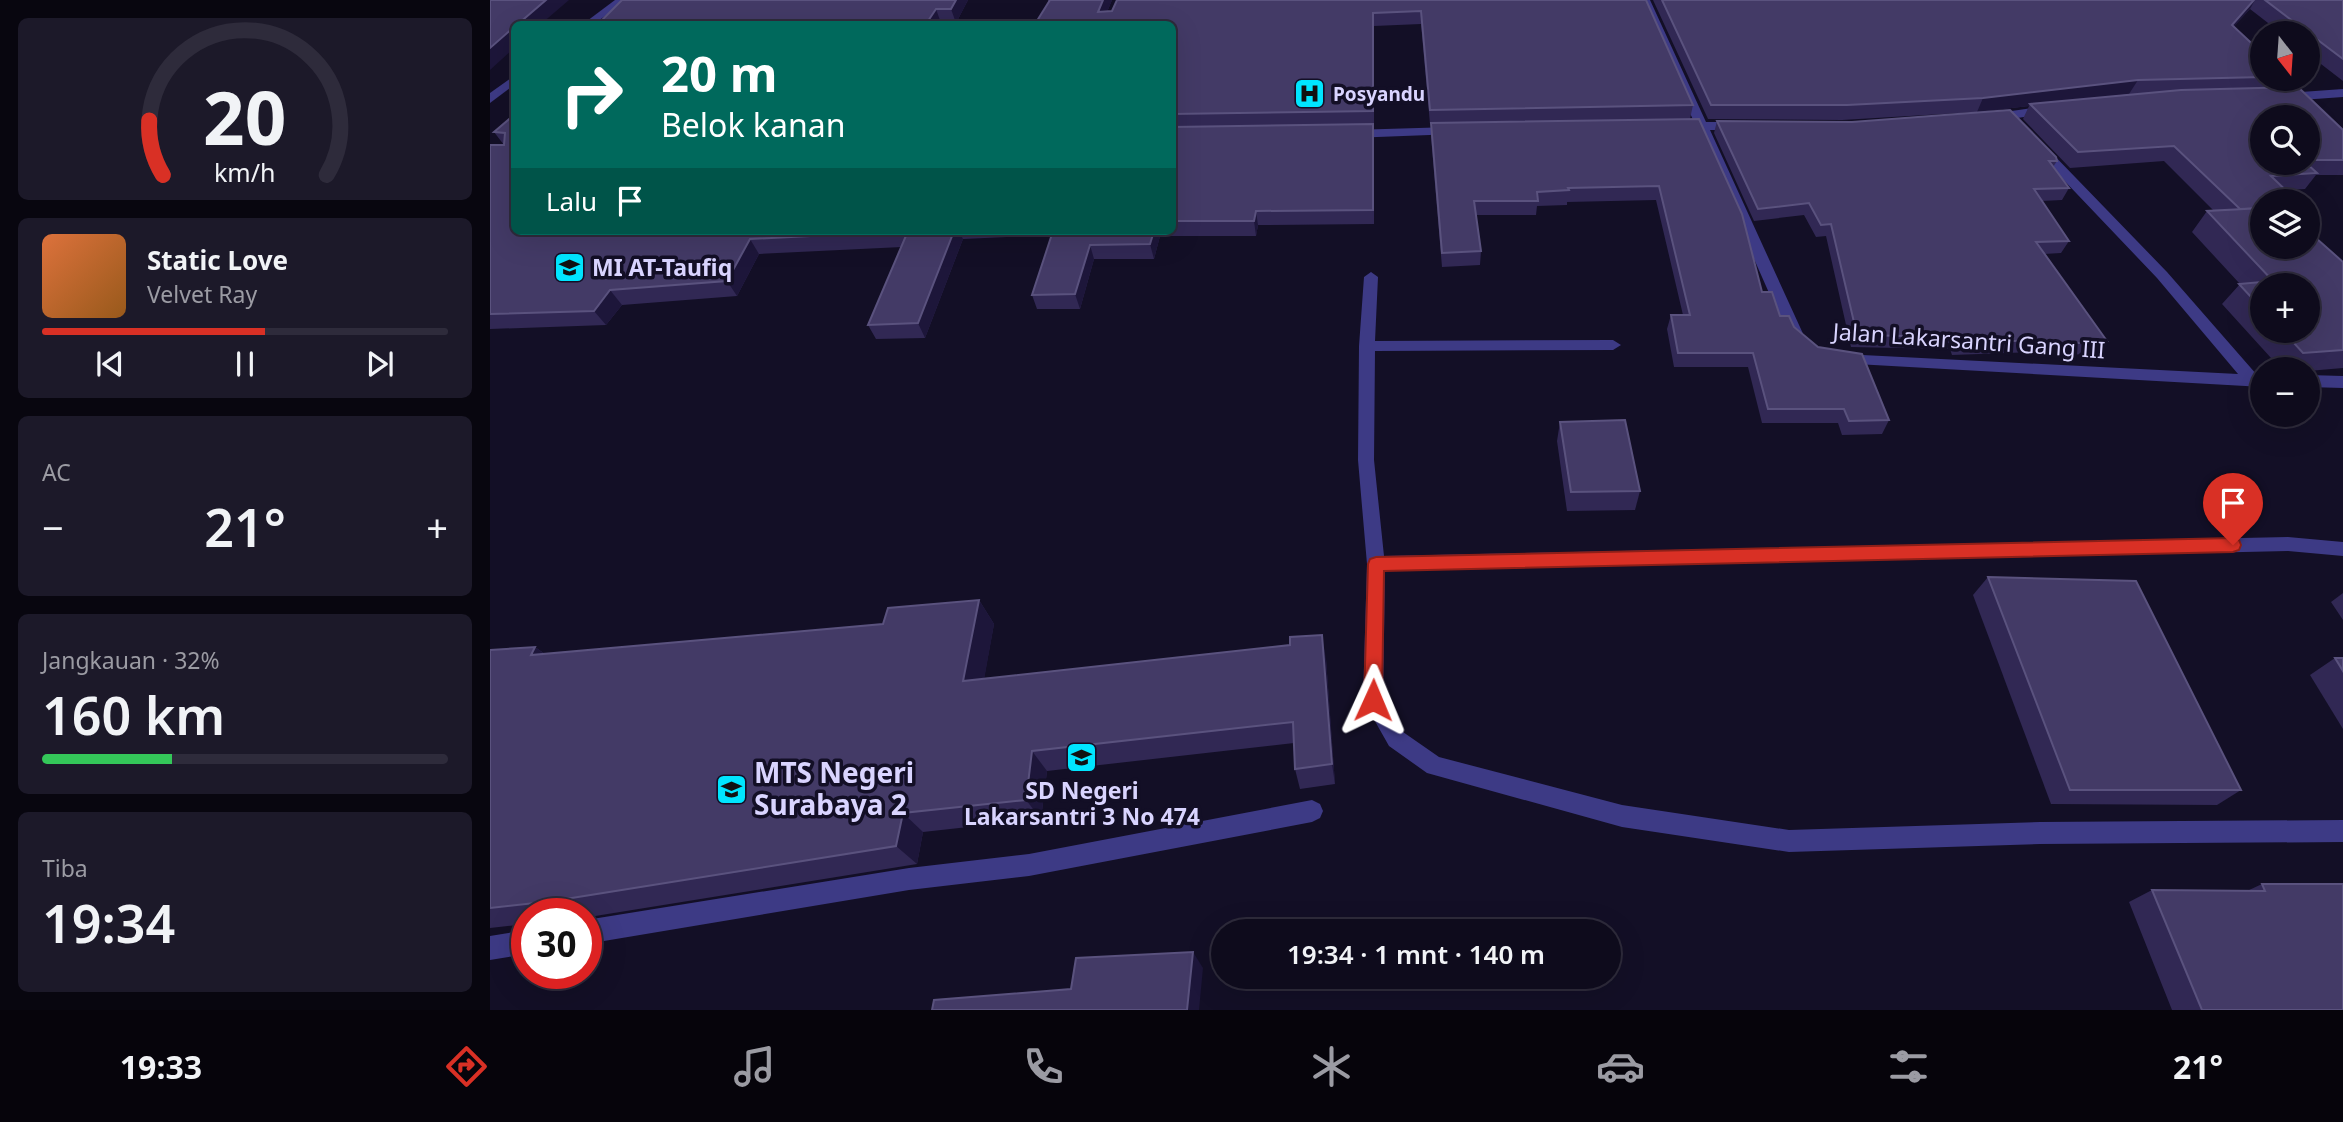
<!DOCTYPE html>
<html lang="id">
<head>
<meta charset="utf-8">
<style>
	:root { --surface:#0e0b1c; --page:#1c1929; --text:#f1f3f6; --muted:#9b9ba3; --line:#2e2b3b; --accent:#d93025 }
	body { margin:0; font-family:"Noto Sans",sans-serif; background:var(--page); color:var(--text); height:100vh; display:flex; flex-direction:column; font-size:26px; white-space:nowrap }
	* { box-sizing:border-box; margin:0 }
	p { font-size:23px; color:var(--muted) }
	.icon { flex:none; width:38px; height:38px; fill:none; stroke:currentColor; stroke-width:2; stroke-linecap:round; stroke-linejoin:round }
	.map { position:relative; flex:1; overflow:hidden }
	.drawer { display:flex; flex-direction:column; gap:18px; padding:18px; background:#08060f; width:490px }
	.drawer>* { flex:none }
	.banner { position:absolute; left:21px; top:21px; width:665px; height:214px; border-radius:10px; box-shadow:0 7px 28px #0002,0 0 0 2px var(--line); background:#00695c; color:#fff; overflow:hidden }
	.needle { width:46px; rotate:163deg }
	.tools { position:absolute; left:1760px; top:21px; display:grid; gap:14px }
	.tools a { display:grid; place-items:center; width:70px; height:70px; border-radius:50%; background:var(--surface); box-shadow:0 7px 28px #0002,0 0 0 2px var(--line); font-size:35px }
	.speed { position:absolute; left:21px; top:898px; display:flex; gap:14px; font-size:35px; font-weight:700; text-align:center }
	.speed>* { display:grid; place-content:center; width:91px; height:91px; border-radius:50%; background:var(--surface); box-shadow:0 7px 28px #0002,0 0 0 2px var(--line); line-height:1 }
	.speed .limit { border:10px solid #d22; background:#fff; color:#111 }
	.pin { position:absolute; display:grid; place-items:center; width:60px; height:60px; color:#fff; margin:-72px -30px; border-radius:50% 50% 50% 0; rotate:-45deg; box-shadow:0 0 7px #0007 }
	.pin .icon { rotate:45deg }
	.me { position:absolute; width:77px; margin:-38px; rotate:1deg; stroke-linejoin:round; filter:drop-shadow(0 0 5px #0008) }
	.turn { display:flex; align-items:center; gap:24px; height:147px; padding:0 35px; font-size:32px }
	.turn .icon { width:91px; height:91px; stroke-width:2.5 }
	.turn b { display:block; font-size:49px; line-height:60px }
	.then { display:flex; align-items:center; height:66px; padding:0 35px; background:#0003; gap:14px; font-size:26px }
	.big { font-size:52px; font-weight:600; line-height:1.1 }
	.drawer .widget { flex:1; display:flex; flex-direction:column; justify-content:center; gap:10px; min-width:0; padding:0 24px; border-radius:10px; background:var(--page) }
	.drawer .dial { align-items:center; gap:0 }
	.dial svg { height:182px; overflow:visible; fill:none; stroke:var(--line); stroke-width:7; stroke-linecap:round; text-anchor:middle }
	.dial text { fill:var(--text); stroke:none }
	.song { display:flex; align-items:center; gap:21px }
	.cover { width:84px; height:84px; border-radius:10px; background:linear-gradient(135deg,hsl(20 70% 55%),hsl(30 70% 35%)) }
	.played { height:7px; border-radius:4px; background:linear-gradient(90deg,var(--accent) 55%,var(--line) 55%) }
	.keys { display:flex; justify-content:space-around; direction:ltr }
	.heat { display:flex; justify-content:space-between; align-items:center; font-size:38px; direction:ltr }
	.charge { height:10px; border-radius:5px; background:linear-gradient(90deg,#34c759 32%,var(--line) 0) }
	.trip { position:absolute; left:721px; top:919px; width:410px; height:70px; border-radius:35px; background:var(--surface); box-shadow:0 7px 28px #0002,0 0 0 2px var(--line); font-weight:600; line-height:70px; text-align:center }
	.menu { display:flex; height:112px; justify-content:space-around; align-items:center; background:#06040b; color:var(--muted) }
	.menu .icon { width:49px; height:49px }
	.menu .current { color:var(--accent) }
	.menu b { font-size:32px; color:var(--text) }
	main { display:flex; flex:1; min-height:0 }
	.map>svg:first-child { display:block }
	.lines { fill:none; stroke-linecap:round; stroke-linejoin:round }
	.minor { fill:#3d3a85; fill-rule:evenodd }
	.wall { fill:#312854; fill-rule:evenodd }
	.shaded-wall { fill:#1d163a }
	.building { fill:#433a66; stroke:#5a527e; stroke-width:2 }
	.route { fill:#d93025; stroke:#8d1f18; stroke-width:2 }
	.labels { text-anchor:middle; stroke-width:7; stroke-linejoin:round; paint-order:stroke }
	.far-poi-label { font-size:19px; font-weight:bold; fill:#d9d4ff; stroke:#130f26; text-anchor:start }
	.poi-label { font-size:23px; font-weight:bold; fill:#d9d4ff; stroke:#130f26; text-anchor:start }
	.street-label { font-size:23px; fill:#d9d4ff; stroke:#130f26 }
	.near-poi-label { font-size:28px; font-weight:bold; fill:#d9d4ff; stroke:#130f26; text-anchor:start }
</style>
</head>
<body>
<main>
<section class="drawer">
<div class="widget dial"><svg viewBox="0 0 100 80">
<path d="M14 69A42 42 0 1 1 86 69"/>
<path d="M14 69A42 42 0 0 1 8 45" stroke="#d93025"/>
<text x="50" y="56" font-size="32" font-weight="700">20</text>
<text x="50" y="72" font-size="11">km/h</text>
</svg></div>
<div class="widget">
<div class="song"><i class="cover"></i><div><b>Static Love</b><p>Velvet Ray</p></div></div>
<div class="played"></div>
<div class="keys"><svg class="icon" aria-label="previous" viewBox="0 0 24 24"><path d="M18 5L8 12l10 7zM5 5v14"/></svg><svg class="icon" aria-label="pause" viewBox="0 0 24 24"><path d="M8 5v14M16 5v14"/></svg><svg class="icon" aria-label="next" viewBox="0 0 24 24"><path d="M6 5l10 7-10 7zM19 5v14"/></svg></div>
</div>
<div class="widget"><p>AC</p>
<div class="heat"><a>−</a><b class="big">21°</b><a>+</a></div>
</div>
<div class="widget"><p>Jangkauan · 32%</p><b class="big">160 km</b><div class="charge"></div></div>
<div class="widget"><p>Tiba</p><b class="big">19:34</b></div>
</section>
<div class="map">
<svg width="1853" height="1010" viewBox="0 0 1853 1010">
	<rect width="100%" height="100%" fill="#130f26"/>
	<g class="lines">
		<g class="minor">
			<polygon points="125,0 137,0 104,24 93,24"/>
			<polygon points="1150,0 1160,0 1216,122 1249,122 1255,126 1249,130 1220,130 1315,338 1312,342 1302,342 1299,338 1207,130 1190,130 1184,126 1190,122 1204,122"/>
			<polygon points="24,76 24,85 0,103 0,93"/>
			<polygon points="1853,89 1853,97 1797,101 1791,97 1797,93"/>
			<polygon points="1556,106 1562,110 1560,113 1501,122 1495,118 1501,114"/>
			<polygon points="962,127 966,128 966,134 861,138 855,134 861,130"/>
			<polygon points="1551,145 1555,146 1677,272 1767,375 1773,375 1773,387 1348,363 1345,359 1348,355 1353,354 1748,374 1667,278 1547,152 1547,146"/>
			<polygon points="881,272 888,277 885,341 1123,340 1131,345 1123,350 885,351 884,460 894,556 1798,537 1853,542 1853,556 1798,551 895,571 893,698 913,732 949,757 1132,805 1299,830 1550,822 1853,820 1853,842 1550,844 1299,852 1132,827 937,773 899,746 873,700 877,564 868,460 869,346 874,277"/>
			<polygon points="1818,375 1853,376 1853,388 1818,387"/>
			<polygon points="822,800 830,804 833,811 830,818 822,822 539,876 419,890 96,944 96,920 419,868 539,854"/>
			<polygon points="37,930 37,954 0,960 0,936"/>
		</g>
	</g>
	<g class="wall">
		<polygon points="478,0 466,23 451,23 450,24 108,24"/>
		<polygon points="558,0 622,0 617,12 1156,0 1203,105 1200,119 1272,292 1290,316 1304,327 1399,420 1392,434 1352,435 1348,423 1272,423 1258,367 1184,367 1177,329 1181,315 1193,315 1166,200 1077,202 1077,205 1047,206 1046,215 986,215 991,251 990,265 952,267 941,137 941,124 940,124 931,24 884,26 884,224 768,225 766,236 670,236 664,259 604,259 590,309 547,309 542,295 562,235 473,239 435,338 386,339 378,325 412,247 269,254 247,296 132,305 116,325 0,329 0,145 14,145 4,132 24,115 24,231 682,231 682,24 558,3"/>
		<path d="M 1163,0 L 1853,0 L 1853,81 L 1818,54 L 1818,33 L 1791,33 L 1760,9 L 1744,26 L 1773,54 L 1773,79 L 1794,79 L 1788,87 L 1853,130 L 1853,175 L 1826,175 L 1815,189 L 1795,190 L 1773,201 L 1853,262 L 1853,368 L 1818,371 L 1818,369 L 1791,369 L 1732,304 L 1750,284 L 1702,232 L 1717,211 L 1724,211 L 1674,161 L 1580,168 L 1533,119 L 1539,106 L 1487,112 L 1352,120 L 1218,119 ZM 1818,117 L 1818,163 L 1773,163 ZM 1773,285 L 1818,331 L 1773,331 Z"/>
		<polygon points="1227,121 1567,161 1563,167 1579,188 1572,200 1551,201 1579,241 1571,253 1554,254 1617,341 1608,353 1549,357 1546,352 1462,355 1460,349 1361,347 1336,236 1326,237 1314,215 1264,221 1224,133"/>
		<polygon points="1070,422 1150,491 1145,510 1077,511 1067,441"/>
		<polygon points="1498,577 1751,790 1727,805 1561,804 1483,595"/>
		<polygon points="1853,593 1853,620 1841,602"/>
		<polygon points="489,600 504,624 494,678 836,659 845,784 810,789 805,769 804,743 557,771 551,819 433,832 427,864 99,917 96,917 96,914 37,914 37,924 0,928 0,650 45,647 55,654 393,624"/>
		<polygon points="1845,658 1853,658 1853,729 1820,675"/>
		<polygon points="1772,884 1853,1010 1682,1010 1639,902 1662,890 1757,891"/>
	</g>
	<g class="shaded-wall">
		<polygon points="56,0 79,0 51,24 28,24"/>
		<polygon points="466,0 478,0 466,23 461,9"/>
		<polygon points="613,0 622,0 612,24 608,12"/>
		<polygon points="1764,0 1765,0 1760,9 1733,39 1742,25"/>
		<polygon points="446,9 451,23 450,24 436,24"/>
		<polygon points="24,27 24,48 0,70 0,48"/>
		<polygon points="1648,80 1639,94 1542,106 1540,104 1539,106 1487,112 1493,98"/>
		<polygon points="766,211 768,225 766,236 764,221"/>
		<polygon points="464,231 469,231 473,239 435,338 428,323"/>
		<polygon points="664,231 669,231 670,236 664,259 660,244"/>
		<polygon points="260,239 269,254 247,296 237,281"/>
		<polygon points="600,245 604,259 590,309 585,294"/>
		<polygon points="120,290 132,305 116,325 104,311"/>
		<polygon points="489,600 504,624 490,703 473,681"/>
		<polygon points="832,635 836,659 845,784 842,764"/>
		<polygon points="45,647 77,670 41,655"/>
		<polygon points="542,751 557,771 551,819 536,800"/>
		<polygon points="413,813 433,832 427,864 406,846"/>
		<polygon points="703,952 713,968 709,1010 697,1010"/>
	</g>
	<g class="building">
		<polygon points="0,0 56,0 28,24 24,24 24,27 0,48"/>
		<polygon points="132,0 466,0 461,9 446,9 436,24 108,24"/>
		<polygon points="560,0 613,0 608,12 622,11 627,0 1156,0 1203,105 940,110 931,11 883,13 883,111 682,114 682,24 545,24"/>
		<polygon points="1172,0 1764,0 1742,25 1773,54 1773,77 1648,80 1493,98 1357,105 1221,105"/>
		<polygon points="1775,0 1853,0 1853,59"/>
		<polygon points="1808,87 1853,130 1853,160 1818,160 1818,117 1773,117 1773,163 1816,163 1827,173 1781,176 1807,201 1773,201 1773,208 1750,209 1684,146 1588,152 1540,104 1691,90"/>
		<polygon points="1520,110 1566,157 1567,161 1559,161 1579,188 1544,189 1579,241 1546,242 1617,341 1557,345 1553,340 1469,343 1466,337 1367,335 1341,224 1331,225 1319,203 1268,209 1227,121 1362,122"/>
		<polygon points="24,115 24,231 464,231 428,323 378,325 418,231 260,239 237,281 120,290 104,311 0,314 0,145 14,145 15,133 4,132"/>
		<polygon points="1209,119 1252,214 1272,292 1282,292 1290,316 1299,316 1304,327 1328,347 1372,354 1399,420 1359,421 1354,409 1278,409 1263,353 1188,353 1181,315 1200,315 1169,186 1078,188 1079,190 1047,192 1048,201 984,201 991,251 952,253 941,123"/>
		<polygon points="883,124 883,210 766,211 764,221 682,221 682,127"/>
		<polygon points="1773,208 1773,247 1818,247 1818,231 1853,262 1853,350 1813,353 1793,331 1818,331 1818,285 1773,285 1773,310 1749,284 1783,281 1717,211"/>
		<polygon points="563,231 664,231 660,244 600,245 585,294 542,295"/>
		<polygon points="1135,420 1150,491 1081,492 1070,422"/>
		<polygon points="1498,577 1646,581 1751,790 1580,790"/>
		<polygon points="489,600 473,681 800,645 800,637 832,635 842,764 805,769 803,722 542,751 536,800 413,813 406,846 63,901 0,908 0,650 45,647 41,655 393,624 398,608"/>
		<polygon points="1845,658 1853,658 1853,671"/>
		<polygon points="1772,884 1853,884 1853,1010 1712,1010 1662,890 1775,891"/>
		<polygon points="703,952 697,1010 442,1010 444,1000 581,989 586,958"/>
	</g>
	<polygon class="route" points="1743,538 1749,540 1751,545 1749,550 1743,552 894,571 892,700 889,706 883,708 876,706 874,700 878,564 880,559 886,557"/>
	<defs>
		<symbol id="hospital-square" viewBox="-11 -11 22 22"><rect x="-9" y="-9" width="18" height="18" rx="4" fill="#00e5ff" stroke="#130f26"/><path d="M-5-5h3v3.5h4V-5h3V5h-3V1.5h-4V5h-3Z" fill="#111"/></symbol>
		<symbol id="school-square" viewBox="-11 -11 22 22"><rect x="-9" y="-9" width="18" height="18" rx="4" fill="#00e5ff" stroke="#130f26"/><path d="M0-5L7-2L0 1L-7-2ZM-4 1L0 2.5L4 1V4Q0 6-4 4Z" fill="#111"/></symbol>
	</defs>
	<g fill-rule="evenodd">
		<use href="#hospital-square" x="802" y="76" width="35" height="35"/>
		<use href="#school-square" x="62" y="250" width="35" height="35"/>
		<use href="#school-square" x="574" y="740" width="35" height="35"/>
		<use href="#school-square" x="224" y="772" width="35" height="35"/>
	</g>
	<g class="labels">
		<g class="far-poi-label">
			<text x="843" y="101">Posyandu</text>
		</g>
		<g class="poi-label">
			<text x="102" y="276">MI AT-Taufiq</text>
			<text x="592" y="799" text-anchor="middle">SD Negeri<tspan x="592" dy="26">Lakarsantri 3 No 474</tspan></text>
		</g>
		<g class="street-label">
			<text transform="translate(1479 341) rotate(4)" y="8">Jalan Lakarsantri Gang III</text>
		</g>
		<g class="near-poi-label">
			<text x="264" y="783">MTS Negeri<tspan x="264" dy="32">Surabaya 2</tspan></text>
		</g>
	</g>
</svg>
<div class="tools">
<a><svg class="needle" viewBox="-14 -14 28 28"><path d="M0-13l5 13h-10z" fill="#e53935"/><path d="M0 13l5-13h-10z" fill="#9b9ba3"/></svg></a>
<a><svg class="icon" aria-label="search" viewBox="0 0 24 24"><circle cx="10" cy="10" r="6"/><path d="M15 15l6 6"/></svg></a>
<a><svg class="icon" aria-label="layers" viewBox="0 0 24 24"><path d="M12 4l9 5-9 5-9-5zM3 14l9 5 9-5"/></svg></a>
<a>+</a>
<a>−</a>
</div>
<div class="speed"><div class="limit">30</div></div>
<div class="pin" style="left:1743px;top:545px;background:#d93025"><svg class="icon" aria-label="arrive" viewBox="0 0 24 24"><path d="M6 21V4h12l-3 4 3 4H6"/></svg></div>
<svg class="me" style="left:883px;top:700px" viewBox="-20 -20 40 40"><path d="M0-17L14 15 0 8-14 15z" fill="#d93025" stroke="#fff" stroke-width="4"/></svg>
<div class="trip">19:34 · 1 mnt · 140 m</div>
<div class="banner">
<div class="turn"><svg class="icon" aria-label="right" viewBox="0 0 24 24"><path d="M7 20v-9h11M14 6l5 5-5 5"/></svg><div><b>20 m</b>Belok kanan</div></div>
<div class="then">Lalu<svg class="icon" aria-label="arrive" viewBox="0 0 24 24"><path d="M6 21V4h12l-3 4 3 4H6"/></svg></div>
</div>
</div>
</main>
<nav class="menu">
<b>19:33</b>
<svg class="icon current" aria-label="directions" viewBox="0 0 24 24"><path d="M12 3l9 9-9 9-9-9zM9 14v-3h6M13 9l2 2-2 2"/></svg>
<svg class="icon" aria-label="music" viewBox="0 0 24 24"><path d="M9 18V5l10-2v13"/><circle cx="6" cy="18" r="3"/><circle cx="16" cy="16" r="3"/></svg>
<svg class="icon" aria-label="phone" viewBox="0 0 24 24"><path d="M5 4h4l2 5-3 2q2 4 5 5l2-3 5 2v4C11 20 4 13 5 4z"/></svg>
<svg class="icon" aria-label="climate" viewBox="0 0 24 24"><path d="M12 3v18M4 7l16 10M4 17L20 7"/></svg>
<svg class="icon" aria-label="car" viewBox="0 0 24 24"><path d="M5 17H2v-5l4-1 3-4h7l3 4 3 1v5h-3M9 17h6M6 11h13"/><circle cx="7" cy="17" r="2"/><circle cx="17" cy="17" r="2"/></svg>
<svg class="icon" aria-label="filters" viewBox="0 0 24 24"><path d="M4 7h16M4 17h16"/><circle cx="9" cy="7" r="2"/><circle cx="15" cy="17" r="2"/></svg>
<b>21°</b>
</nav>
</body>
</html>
